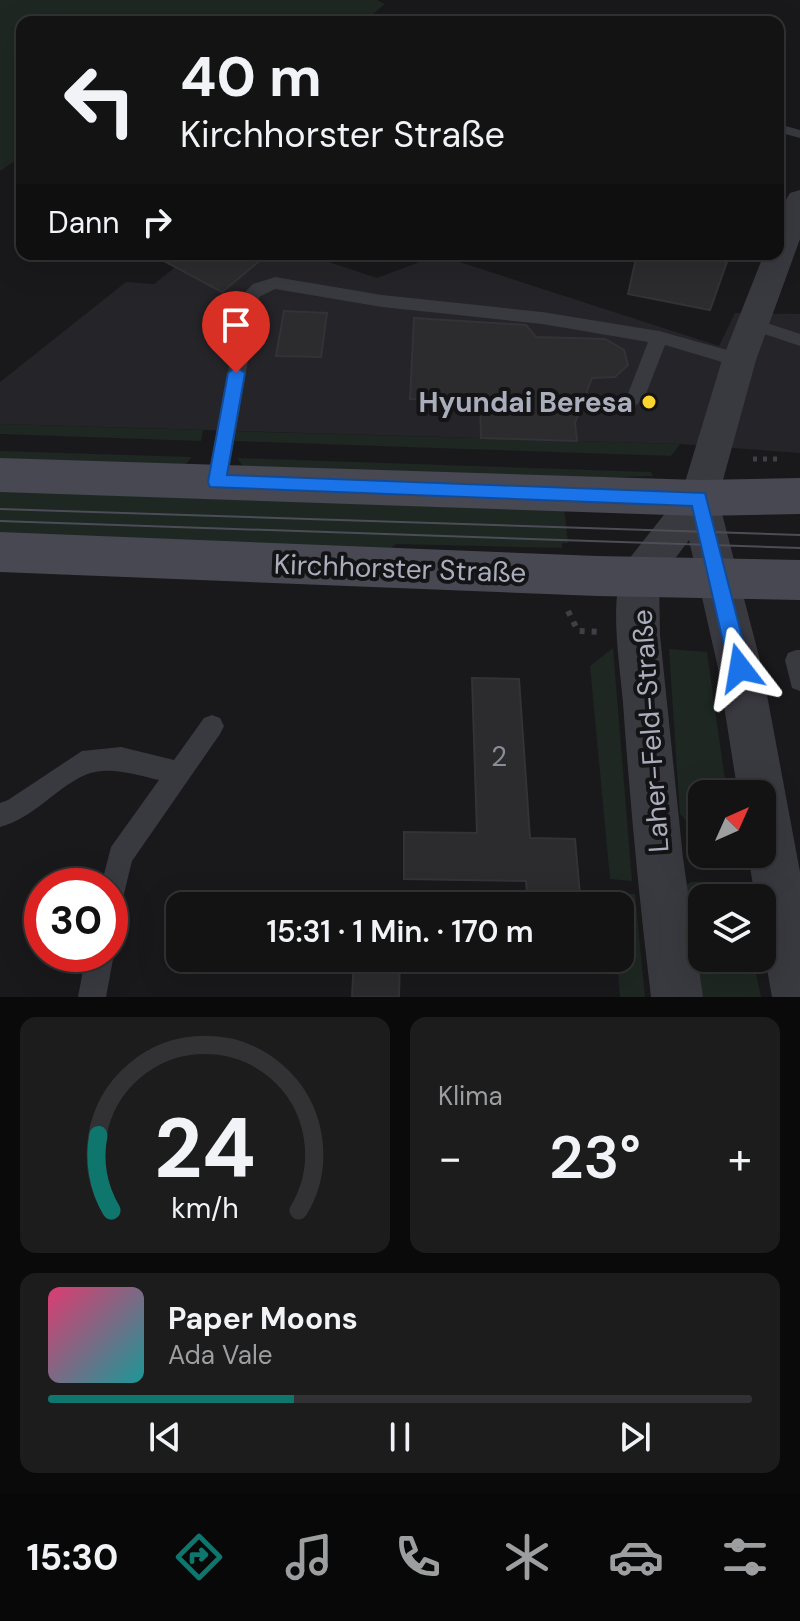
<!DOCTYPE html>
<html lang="de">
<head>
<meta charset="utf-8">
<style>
	:root { --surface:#131314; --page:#1c1c1d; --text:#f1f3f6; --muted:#9d9ea0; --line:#323234; --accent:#0f766e }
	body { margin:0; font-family:"DM Sans",sans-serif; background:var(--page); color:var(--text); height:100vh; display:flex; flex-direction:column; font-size:30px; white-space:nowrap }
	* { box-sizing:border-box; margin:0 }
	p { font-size:26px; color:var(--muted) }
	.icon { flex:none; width:44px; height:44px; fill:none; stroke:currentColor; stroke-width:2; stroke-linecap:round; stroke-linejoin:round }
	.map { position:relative; height:997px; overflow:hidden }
	.details { display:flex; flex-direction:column; gap:20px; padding:20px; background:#0a0a0b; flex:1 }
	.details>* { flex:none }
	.banner { position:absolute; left:16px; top:16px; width:768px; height:244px; border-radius:16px; box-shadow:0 8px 32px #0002,0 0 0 2px var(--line); background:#131314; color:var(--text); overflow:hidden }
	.needle { width:52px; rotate:45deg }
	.fabs { position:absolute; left:688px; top:780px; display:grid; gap:16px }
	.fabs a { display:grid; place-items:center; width:88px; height:88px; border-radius:16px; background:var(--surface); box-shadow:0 8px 32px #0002,0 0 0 2px var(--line); font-size:40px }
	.speed { position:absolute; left:24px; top:868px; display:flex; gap:16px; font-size:40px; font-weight:700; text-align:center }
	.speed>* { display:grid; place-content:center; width:104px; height:104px; border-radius:50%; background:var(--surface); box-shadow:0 8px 32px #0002,0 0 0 2px var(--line); line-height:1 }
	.speed .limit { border:12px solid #d22; background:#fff; color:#111 }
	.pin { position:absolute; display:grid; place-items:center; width:68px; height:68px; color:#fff; margin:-82px -34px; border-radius:50% 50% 50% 0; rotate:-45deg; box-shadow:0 0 8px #0007 }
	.pin .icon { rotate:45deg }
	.me { position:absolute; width:88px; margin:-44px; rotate:346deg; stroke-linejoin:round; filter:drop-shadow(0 0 6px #0008) }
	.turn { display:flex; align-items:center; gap:28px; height:168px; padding:0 32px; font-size:36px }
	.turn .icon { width:104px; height:104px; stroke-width:2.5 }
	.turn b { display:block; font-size:56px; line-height:68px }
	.then { display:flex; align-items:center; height:76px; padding:0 32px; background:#0003; gap:16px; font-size:30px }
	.big { font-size:60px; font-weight:600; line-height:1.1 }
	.details .widget { flex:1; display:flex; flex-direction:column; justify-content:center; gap:12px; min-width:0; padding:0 28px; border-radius:16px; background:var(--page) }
	.details .dial { align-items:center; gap:0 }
	.dial svg { height:208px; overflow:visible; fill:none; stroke:var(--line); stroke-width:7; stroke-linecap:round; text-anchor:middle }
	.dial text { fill:var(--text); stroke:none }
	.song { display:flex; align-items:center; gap:24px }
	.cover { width:96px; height:96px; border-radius:12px; background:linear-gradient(135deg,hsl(340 70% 55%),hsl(180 70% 35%)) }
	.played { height:8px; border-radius:4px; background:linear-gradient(90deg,var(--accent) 35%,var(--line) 35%) }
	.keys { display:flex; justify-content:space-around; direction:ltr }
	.heat { display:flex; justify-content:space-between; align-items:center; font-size:44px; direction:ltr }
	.details .tiles { flex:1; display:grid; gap:20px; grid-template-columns:1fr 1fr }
	.widget:last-child { grid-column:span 2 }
	.trip { position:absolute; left:166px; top:892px; width:468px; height:80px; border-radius:16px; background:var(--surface); box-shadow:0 8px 32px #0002,0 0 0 2px var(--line); font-weight:600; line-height:80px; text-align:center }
	.menu { display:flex; height:128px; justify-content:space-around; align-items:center; background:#080808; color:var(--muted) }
	.menu .icon { width:56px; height:56px }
	.menu .current { color:var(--accent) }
	.menu b { font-size:36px; color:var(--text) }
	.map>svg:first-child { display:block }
	.built { fill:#252428 }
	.green { fill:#1e2721 }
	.building { fill:#2c2c2f; stroke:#333237; stroke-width:2 }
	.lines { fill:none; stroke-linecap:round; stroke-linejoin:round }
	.path-far1 { stroke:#3f4047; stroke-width:5; stroke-dasharray:4 6; stroke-linecap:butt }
	.path { stroke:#3f4047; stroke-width:6; stroke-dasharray:5 7; stroke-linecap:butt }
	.lane { fill:#393940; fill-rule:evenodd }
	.street { fill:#393940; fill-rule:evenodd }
	.secondary { fill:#474851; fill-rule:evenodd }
	.tram { stroke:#4c4d56; stroke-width:2 }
	.route { fill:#1a73e8; stroke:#114b97; stroke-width:2 }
	.poi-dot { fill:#fed52e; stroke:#141416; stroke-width:3 }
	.labels { text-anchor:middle; stroke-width:8; stroke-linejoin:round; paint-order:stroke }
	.poi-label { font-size:28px; font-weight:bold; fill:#aaadbc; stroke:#141416; text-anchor:end }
	.street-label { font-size:28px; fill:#aaadbc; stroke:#141416 }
	.near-number-label { font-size:28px; fill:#8a8c98 }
</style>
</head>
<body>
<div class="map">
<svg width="800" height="997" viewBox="0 0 800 997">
	<rect width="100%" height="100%" fill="#19191b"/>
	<polygon class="built" points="192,254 305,254 377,278 438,255 719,346 735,313 800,314 800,453 680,444 0,424 0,382 126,282 154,284"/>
	<g class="green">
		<polygon points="0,0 377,0 385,4 367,19 375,22 22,22 22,156 0,171"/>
		<polygon points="0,424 203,430 201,441 0,434"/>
		<polygon points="231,431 680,444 671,456 232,441"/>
		<polygon points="0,451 192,457 182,468 0,462"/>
		<polygon points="237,458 651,472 653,476 569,479 245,469"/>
		<polygon points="0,489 564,507 568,543 562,543 562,548 396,544 390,549 0,537"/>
		<polygon points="613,648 632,881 610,879 590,666"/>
		<polygon points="669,649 707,652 727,794 702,794 702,839 680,814"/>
		<polygon points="691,882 698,882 719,898 702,898 702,958 753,958 761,997 692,997 686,885"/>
		<polygon points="611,893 635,894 645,997 620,997 617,958 620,958 620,906 612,906"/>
	</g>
	<g class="building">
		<polygon points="151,254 268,254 222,292"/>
		<polygon points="637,254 698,254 727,262 710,310 628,294"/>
		<polygon points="284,311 327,313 321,357 276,356"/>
		<polygon points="414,318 526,325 536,337 605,339 624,350 628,365 615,377 592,378 575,423 577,441 481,438 480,401 410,399"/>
		<polygon points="472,678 519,679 530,838 575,839 581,906 528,906 526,881 404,879 404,832 477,833"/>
		<polygon points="354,958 400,958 399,997 352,997"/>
	</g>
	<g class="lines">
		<polyline class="path-far1" points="753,459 783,459"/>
		<polyline class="path" points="568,611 578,631 602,632"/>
		<g class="lane">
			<polygon points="778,124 800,130 800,138 778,132"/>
			<polygon points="275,277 382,295 542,312 659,331 745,355 748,360 739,367 665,345 644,399 635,406 626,399 648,342 542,324 382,307 275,289 259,297 227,482 224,488 210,488 207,482 243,294 253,284"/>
			<polygon points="752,318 800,334 800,346 746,328 743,324 746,320"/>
			<polygon points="796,650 800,650 800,691 792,688 785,660 788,653"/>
			<path d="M 212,715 L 220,718 L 224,726 L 220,734 L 132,861 L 119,914 L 110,918 L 110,886 L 101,886 L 111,847 L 159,780 C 136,775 108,765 85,775 C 54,789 34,818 0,827 L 0,803 L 8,800 L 82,751 L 121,747 L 174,760 L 204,718 Z"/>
			<polygon points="110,945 114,954 106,997 78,997 86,954 110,954"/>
		</g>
		<path class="street" d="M 800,190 L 800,239 L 756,360 L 718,498 L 762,668 L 800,872 L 800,997 L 772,997 L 762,940 L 762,898 L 755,898 L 748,854 L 762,854 L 762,794 L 738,794 L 718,668 L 689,540 L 659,580 L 660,635 L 683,858 L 703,997 L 651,997 C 639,899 630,802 623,703 C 620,665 608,598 625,564 L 682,492 L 722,360 L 764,254 L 778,254 C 778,231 777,212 790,193 Z"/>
		<g class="secondary">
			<polygon points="0,458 699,480 800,478 800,514 699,516 0,492"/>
			<polygon points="0,532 597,556 800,560 800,600 597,596 0,572"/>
		</g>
		<g class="tram">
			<polyline points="0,509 800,535"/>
			<polyline points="0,521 800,548"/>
		</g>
	</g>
	<polygon class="route" points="236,367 245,373 227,475 705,493 750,668 747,675 740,677 732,675 729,668 692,506 210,487 208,482 228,373"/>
	<circle class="poi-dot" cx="649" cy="402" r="8"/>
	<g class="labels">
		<g class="poi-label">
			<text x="633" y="412">Hyundai Beresa</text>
		</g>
		<g class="street-label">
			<text transform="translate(400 568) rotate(2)" y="10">Kirchhorster Straße</text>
			<text transform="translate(650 731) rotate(-94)" y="10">Laher-Feld-Straße</text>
		</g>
		<g class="near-number-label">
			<text x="499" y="766">2</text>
		</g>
	</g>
</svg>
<div class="fabs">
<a><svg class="needle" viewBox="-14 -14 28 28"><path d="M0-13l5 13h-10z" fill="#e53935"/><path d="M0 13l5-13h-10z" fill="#9d9ea0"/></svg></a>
<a><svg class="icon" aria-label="layers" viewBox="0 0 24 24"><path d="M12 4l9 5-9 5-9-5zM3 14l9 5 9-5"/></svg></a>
</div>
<div class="speed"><div class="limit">30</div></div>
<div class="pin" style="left:236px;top:373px;background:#d93025"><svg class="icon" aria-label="arrive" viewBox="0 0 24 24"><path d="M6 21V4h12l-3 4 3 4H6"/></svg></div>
<svg class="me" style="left:740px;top:668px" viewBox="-20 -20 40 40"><path d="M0-17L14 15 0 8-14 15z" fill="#1a73e8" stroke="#fff" stroke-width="4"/></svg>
<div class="trip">15:31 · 1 Min. · 170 m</div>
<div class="banner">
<div class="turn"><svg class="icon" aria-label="left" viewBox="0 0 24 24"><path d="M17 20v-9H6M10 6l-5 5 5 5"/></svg><div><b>40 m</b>Kirchhorster Straße</div></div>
<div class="then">Dann<svg class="icon" aria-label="right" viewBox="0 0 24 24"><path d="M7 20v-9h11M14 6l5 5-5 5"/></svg></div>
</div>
</div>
<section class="details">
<div class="tiles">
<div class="widget dial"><svg viewBox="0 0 100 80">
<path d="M14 69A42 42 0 1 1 86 69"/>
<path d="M14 69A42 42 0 0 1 9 40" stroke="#0f766e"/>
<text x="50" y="56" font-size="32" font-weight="700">24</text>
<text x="50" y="72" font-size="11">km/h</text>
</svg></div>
<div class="widget"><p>Klima</p>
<div class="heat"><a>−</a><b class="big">23°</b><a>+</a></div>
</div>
<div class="widget">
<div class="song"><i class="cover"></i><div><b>Paper Moons</b><p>Ada Vale</p></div></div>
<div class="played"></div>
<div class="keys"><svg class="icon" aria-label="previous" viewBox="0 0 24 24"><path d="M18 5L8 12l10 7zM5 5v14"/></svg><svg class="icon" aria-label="pause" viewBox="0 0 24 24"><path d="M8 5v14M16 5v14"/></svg><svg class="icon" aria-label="next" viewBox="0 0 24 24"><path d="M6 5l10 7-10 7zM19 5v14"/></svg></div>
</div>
</div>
</section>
<nav class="menu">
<b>15:30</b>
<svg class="icon current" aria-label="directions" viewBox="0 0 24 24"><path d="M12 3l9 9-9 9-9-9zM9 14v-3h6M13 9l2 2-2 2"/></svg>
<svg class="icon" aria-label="music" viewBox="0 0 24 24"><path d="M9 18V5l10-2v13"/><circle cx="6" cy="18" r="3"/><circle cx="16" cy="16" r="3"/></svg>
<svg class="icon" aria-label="phone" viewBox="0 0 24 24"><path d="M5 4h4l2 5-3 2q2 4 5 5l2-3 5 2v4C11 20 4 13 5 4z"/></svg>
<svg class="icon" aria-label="climate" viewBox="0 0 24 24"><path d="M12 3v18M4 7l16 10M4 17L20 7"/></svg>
<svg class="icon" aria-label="car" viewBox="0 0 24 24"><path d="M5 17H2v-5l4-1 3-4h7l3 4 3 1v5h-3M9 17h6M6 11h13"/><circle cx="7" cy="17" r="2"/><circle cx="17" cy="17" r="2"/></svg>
<svg class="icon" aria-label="filters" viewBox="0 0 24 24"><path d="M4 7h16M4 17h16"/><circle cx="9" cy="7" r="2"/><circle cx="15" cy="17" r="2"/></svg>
</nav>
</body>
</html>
